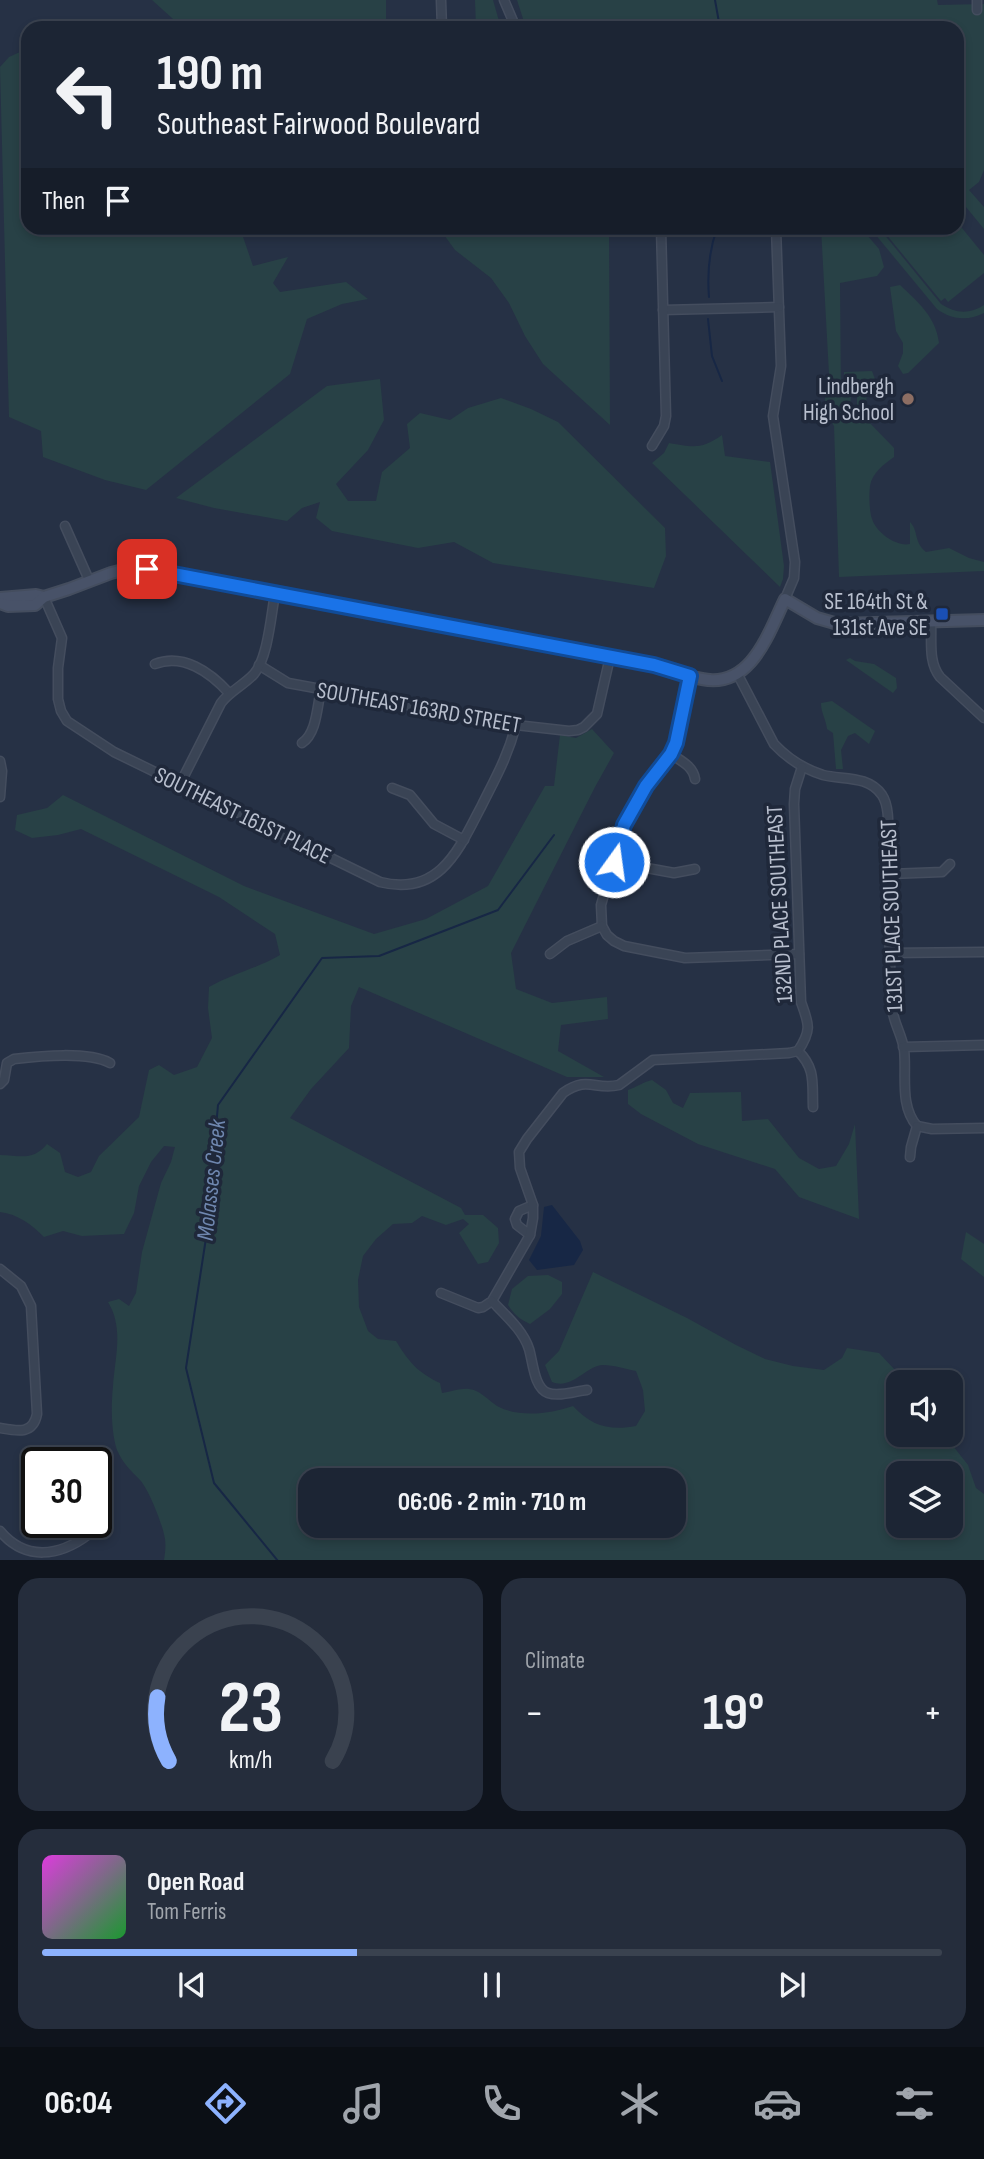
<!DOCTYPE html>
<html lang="en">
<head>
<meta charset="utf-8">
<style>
	:root { --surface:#1c2534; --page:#252d3c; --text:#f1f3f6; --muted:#a0a5ac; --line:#3a424f; --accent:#8db2fe }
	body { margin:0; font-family:"Sofia Sans Condensed",sans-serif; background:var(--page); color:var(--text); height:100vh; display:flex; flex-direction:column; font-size:26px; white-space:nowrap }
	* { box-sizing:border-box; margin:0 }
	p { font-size:23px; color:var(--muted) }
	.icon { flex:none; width:38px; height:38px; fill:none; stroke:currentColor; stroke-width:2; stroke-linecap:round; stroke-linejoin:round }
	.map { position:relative; height:1560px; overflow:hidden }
	.drawer { display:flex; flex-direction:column; gap:18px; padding:18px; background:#0f141d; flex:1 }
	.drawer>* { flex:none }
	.guide { position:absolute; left:21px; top:21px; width:943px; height:214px; border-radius:21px; box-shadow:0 4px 10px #0003,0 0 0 2px var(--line); background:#1c2534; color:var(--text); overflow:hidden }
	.buttons { position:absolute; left:886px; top:1370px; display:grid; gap:14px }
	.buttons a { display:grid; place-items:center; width:77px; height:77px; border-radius:14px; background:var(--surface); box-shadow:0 4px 10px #0003,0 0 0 2px var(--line); font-size:35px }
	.speed { position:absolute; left:21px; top:1447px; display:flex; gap:14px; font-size:35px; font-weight:700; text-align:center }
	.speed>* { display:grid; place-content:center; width:91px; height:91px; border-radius:50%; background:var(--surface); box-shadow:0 4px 10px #0003,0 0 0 2px var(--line); line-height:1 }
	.speed .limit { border:4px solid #111; border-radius:10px; background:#fff; color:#111 }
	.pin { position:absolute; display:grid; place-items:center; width:60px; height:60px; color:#fff; margin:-30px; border-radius:14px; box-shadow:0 4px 10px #0006 }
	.me { position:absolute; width:77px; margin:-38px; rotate:14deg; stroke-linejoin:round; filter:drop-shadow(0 0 5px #0008) }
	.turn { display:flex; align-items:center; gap:24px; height:147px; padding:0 21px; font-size:32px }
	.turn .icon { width:91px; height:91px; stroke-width:2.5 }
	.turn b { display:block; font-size:49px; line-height:60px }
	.then { display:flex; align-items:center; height:66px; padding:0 21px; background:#0003; gap:14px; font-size:26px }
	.big { font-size:52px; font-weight:700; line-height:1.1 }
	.drawer .card { flex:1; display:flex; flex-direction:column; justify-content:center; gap:10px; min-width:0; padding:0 24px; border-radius:21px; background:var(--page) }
	.drawer .dial { align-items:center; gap:0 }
	.dial svg { height:182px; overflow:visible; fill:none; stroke:var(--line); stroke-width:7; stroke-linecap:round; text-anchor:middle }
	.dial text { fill:var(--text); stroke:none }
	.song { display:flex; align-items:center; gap:21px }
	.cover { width:84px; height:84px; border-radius:10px; background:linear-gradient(135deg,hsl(300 70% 55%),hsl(130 70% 35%)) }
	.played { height:7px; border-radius:4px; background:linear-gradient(90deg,var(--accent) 35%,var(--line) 35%) }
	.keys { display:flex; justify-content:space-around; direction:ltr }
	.heat { display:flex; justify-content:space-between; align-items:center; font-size:38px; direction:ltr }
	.drawer .tiles { flex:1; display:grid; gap:18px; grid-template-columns:1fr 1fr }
	.card:last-child { grid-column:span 2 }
	.trip { position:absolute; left:298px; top:1468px; width:388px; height:70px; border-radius:21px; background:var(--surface); box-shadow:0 4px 10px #0003,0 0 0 2px var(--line); font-weight:700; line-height:70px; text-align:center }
	.dock { display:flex; height:112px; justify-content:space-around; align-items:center; background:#0b0f15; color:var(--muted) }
	.dock .icon { width:49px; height:49px }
	.dock .selected { color:var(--accent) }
	.dock b { font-size:32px; color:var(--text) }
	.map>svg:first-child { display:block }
	.green { fill:#284146; fill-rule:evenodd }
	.water { fill:#172745 }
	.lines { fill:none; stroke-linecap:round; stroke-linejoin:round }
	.stream { stroke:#172745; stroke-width:2 }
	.street-casing { stroke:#444d5e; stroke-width:11 }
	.secondary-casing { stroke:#444d5e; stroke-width:14 }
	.street { stroke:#3a4455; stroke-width:8 }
	.secondary { stroke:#485268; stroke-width:10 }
	.route-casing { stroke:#114b97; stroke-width:18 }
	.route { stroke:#1a73e8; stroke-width:12 }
	.education-dot { fill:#8d6e63; stroke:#1f283a; stroke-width:2.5 }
	.transit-dot { fill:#1a4fb4; stroke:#1f283a; stroke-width:2.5 }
	.labels { text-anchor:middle; stroke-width:7; stroke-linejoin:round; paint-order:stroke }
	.poi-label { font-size:23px; fill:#b8bfce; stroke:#1f283a; text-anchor:end }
	.street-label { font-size:23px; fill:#b8bfce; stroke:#1f283a }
	.water-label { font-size:24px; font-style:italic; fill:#6f87af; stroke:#1f283a }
</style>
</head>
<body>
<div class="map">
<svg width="984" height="1561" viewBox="0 0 984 1561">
	<rect width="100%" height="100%" fill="#263145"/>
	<g class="green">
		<polygon points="152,0 386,0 386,28 183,28"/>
		<polygon points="475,0 493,0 501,28 476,28"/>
		<polygon points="517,0 937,0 938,5 984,4 984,170 979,182 969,190 984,207 984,229 957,196 957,28 526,28"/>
		<polygon points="20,52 28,52 28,228 240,228 253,266 288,257 273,283 280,292 346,282 368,299 342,304 307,319 290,374 146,490 105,480 43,457 41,431 9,417 0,67 9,57"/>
		<polygon points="957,222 984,255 984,273 948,302 945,298 941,301 881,228 957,228"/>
		<polygon points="439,228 609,228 610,425 543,364 525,336 509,303 491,278 455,250"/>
		<path d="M 821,228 L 861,228 L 879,249 L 884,267 L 877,276 L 840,283 L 841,396 L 851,396 L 850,411 L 864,417 L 894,448 L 894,457 C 884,464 872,473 870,486 C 869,494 869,510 872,519 C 876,532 896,547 910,544 L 910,522 C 919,531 913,541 926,552 L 949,548 L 969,558 L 984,562 L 984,571 L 839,577 L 834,426 C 822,408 824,395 829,374 Z"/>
		<path d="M 870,228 L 879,228 L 941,304 C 956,314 970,314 984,305 L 984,313 C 968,321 952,320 937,309 Z"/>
		<path d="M 900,285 C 918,302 936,317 939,343 L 908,373 L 903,374 L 898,366 L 903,353 L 903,343 L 896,331 L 890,287 Z"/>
		<polygon points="872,371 875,379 867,384 866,411 857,411 857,388 844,382 844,372"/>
		<polygon points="380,379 384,420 368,450 336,484 348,501 376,501 382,472 410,448 407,424 420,413 450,420 468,408 501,398 531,409 558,422 665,528 666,556 654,588 493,563 454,542 418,548 332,531 316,518 320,502 302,508 287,521 214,508 176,498 327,386"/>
		<path d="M 722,435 L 725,456 L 770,462 L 784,566 L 783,579 L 780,587 L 652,463 L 664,453 L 669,443 C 693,447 701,450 722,435 Z"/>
		<polygon points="850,658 855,661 874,664 896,678 897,688 893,693 846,660"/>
		<path d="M 832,701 L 875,731 L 869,744 L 855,733 L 848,736 L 841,750 L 843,769 L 836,769 L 833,733 L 827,729 C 826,719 821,713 821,703 Z"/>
		<path d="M 592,729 L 614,753 L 595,787 L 511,953 L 516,989 L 552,1003 L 607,997 L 608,1019 L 561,1025 L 558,1051 L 604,1077 L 567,1077 L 359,987 L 351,1006 L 349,1048 L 311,1089 L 290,1118 L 461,1208 L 465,1215 L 483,1215 L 498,1228 L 499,1243 L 488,1262 L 478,1264 L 459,1233 L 469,1224 L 463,1219 L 446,1225 L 422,1216 L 412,1223 L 393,1224 L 376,1239 L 363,1256 L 358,1280 L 359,1307 L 368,1331 L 378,1339 L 396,1341 C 409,1362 417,1372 440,1383 L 442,1393 C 450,1392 461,1388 469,1389 C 480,1390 488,1400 497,1406 C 519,1418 550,1414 573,1406 C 591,1426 610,1431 636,1426 L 645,1411 L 643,1390 L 636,1371 C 626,1369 613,1365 603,1365 C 585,1366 573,1390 552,1382 L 545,1365 L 559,1351 L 593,1272 L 687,1318 L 736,1345 L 765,1359 L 793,1366 L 824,1370 L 842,1358 L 847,1348 L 879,1353 L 895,1370 L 917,1382 L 898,1382 L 898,1435 L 932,1435 L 953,1446 L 968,1465 L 976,1488 L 984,1494 L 984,1560 L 164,1560 C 165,1554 166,1546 165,1539 C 163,1525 149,1490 140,1480 C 131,1471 122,1462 117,1450 C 111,1431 111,1406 113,1386 C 115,1357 124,1328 108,1302 L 119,1299 L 129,1306 L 136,1293 L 142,1252 L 161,1183 L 171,1162 L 175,1147 L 164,1146 L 151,1162 L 139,1186 L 134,1213 L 124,1234 L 82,1236 L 63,1231 L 44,1237 C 32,1225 18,1214 0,1212 L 0,1155 C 20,1155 32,1162 47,1144 L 60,1153 L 65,1172 L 78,1177 L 91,1172 L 99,1156 L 139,1117 L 149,1070 L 159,1065 L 174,1075 L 197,1067 L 212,1038 L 208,1008 L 209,987 C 232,974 258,968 280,955 L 275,934 L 219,897 L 81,829 L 58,835 L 32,838 L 15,830 L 17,815 L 47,808 L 63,795 L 244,886 L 374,934 L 426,919 L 488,886 L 545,786 L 554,786 L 560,735 L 576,738 ZM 898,1474 L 950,1474 L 950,1526 L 898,1526 ZM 310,1480 L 674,1480 L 674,1526 L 310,1526 Z"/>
		<path d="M 652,1080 L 666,1090 L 673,1103 L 683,1108 L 690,1093 L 741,1092 L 742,1121 L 768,1119 L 799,1158 L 819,1169 L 836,1166 L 849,1144 L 855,1124 L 859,1219 L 799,1197 L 775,1169 L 698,1144 L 641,1114 L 628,1104 L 628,1090 C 637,1087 643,1082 652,1080 Z"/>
		<polygon points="966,1232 984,1244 984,1277 961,1259"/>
		<path d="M 548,1275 L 562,1282 L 562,1294 L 550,1309 L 530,1324 C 519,1319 514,1314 508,1305 L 512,1289 L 528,1276 Z"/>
	</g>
	<polygon class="water" points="552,1205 580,1241 583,1250 574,1265 537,1270 529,1260 541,1236 544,1207"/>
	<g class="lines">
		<g class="stream">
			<polyline points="715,0 720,28"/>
			<path d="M 709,297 C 707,273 709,251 717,228"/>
			<polyline points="708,319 712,356 722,381"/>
			<polyline points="278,1561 214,1483 186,1368 206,1238 218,1105 322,958 379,956 498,910 554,835"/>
		</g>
		<defs>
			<g id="street">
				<polyline points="441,0 442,28"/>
				<polyline points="504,0 516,28"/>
				<polyline points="977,0 977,10"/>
				<polyline points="776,228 781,366 773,416 795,562 794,578 785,599"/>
				<polyline points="663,310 779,307"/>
				<polyline points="652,446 664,426 666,416 661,228"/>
				<polyline points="65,526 89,580"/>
				<path d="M 44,597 L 62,638 L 58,668 L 58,699 L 61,711 L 67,721 L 114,752 L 380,882 C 440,897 459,849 482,805 C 496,777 508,756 516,725"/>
				<path d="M 931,622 C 932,641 928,662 940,677 L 984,718"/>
				<path d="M 155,664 C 183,653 210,672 229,693"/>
				<polyline points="259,665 288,683 516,725 569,731 578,730 584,727 597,714 610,657"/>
				<path d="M 738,675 L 774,744 C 788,759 804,769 823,775 C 843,780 868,775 882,795 C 890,807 888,828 888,842 C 891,899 887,956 893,1013 C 895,1025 902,1036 904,1049 C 907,1074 899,1105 917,1126"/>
				<polyline points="690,676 676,742 671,754 646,786 624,825 601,905 602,926 607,935 614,941 624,946 685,958 799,954"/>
				<path d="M 302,743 C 317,733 317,706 321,690"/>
				<path d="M 671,754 C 681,761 693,766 695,779"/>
				<polyline points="0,761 2,771 0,797"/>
				<path d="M 802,767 L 795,789 L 794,804 L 801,1002 C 809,1024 812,1030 798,1051 C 816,1069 812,1083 813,1107"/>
				<path d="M 180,784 L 221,703 C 230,691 244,685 254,674 C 268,658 271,615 275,594"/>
				<polyline points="392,788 410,795 434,824 464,840"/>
				<polyline points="614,862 674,873 695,869"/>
				<polyline points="890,874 942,872 950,864"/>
				<polyline points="890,953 984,952"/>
				<polyline points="550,954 567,941 602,926"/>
				<polyline points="903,1047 984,1045"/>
				<path d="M 0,1084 L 4,1080 L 7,1063 L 14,1059 C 40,1056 88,1051 110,1063"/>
				<polyline points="917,1126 932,1129 984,1128"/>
				<polyline points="910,1157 911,1147 917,1126"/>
				<polyline points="530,1235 517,1225 515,1219 519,1211 533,1205"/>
				<path d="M 0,1269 L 21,1286 L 31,1306 L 37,1414 C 33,1435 17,1431 0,1428"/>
				<path d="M 441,1293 L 478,1308 L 483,1307 L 492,1301 L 530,1235 L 533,1218 L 533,1205 L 520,1168 L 519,1152 L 527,1139 L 563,1093 C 588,1075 595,1091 619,1085 L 653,1060 L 789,1053 L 798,1051"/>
				<path d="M 492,1301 C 505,1315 523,1330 529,1349 C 533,1362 534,1388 548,1393 C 559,1397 576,1391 587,1390"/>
				<path d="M 0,1531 C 25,1561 59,1557 89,1534"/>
			</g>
			<g id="secondary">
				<polyline points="0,598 36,595 44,597"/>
				<path d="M 0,603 L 8,606 L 35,605 L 44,597 L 69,589 L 111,573 L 123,570 L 147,569 L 655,665 C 670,669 686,676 702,679 C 751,689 768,634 785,599 L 817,618 L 838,624 L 984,620"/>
			</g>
		</defs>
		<use href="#street" class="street-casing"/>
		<use href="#secondary" class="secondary-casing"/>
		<use href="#street" class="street"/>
		<use href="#secondary" class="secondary"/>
	</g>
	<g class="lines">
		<defs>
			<polyline id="route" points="147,569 654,665 690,676 676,743 671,754 646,786 624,825 614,862"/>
		</defs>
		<use href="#route" class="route-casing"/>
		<use href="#route" class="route"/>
	</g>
	<circle class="education-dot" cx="908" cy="399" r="7"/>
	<rect class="transit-dot" x="935" y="607" width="14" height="14" rx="3.5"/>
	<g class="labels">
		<g class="poi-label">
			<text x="894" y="394">Lindbergh<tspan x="894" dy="26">High School</tspan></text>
			<text x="928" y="609">SE 164th St &amp;<tspan x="928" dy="26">131st Ave SE</tspan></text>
		</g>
		<g class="street-label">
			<text transform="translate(419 707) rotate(10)" y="8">SOUTHEAST 163RD STREET</text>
			<text transform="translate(243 815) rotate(26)" y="8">SOUTHEAST 161ST PLACE</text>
			<text transform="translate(779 904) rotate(-93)" y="8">132ND PLACE SOUTHEAST</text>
			<text transform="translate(891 916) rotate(-92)" y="8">131ST PLACE SOUTHEAST</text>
		</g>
		<g class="water-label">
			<text transform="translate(211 1180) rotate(-84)" y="8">Molasses Creek</text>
		</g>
	</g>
</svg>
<div class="buttons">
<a><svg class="icon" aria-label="sound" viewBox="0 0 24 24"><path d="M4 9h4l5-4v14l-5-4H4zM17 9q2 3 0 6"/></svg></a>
<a><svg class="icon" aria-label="layers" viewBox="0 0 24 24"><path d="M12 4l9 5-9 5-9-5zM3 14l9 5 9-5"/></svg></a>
</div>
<div class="speed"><div class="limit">30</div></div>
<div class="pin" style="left:147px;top:569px;background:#d93025"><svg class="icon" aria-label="arrive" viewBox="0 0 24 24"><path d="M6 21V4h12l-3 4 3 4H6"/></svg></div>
<svg class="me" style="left:614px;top:862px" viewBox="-20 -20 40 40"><circle r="17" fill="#1a73e8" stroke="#fff" stroke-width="3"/><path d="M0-11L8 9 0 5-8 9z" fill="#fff"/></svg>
<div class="trip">06:06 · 2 min · 710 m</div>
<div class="guide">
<div class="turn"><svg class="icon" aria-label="left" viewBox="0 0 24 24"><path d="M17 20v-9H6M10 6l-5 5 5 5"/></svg><div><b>190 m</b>Southeast Fairwood Boulevard</div></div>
<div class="then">Then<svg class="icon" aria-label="arrive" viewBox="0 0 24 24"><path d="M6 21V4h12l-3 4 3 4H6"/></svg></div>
</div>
</div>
<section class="drawer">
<div class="tiles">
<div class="card dial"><svg viewBox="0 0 100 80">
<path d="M14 69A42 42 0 1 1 86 69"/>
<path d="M14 69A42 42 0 0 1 9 41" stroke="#8db2fe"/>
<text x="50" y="56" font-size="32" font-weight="700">23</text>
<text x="50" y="72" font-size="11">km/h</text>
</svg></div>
<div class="card"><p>Climate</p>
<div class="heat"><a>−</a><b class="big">19°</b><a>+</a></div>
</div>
<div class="card">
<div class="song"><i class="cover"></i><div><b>Open Road</b><p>Tom Ferris</p></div></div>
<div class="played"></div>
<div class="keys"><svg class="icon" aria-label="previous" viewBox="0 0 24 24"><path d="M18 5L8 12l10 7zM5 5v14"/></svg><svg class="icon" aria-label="pause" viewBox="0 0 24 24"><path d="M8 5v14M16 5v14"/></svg><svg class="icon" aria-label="next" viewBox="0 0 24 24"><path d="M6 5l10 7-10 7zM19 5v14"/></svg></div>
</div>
</div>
</section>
<nav class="dock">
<b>06:04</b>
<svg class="icon selected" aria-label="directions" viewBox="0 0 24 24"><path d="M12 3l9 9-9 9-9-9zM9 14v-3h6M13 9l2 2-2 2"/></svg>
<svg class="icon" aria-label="music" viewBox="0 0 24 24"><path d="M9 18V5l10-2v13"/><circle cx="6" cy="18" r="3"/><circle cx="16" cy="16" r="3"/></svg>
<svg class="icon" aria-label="phone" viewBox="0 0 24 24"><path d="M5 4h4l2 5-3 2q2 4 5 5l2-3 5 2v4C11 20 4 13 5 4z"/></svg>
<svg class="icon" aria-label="climate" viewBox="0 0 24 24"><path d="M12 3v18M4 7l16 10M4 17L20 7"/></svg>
<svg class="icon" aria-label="car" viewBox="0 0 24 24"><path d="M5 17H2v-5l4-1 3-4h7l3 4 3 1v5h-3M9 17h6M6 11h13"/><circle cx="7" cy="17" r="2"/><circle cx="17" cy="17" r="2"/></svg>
<svg class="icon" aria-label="filters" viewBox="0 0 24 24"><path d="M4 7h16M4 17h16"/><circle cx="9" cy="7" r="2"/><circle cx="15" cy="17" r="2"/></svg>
</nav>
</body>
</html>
